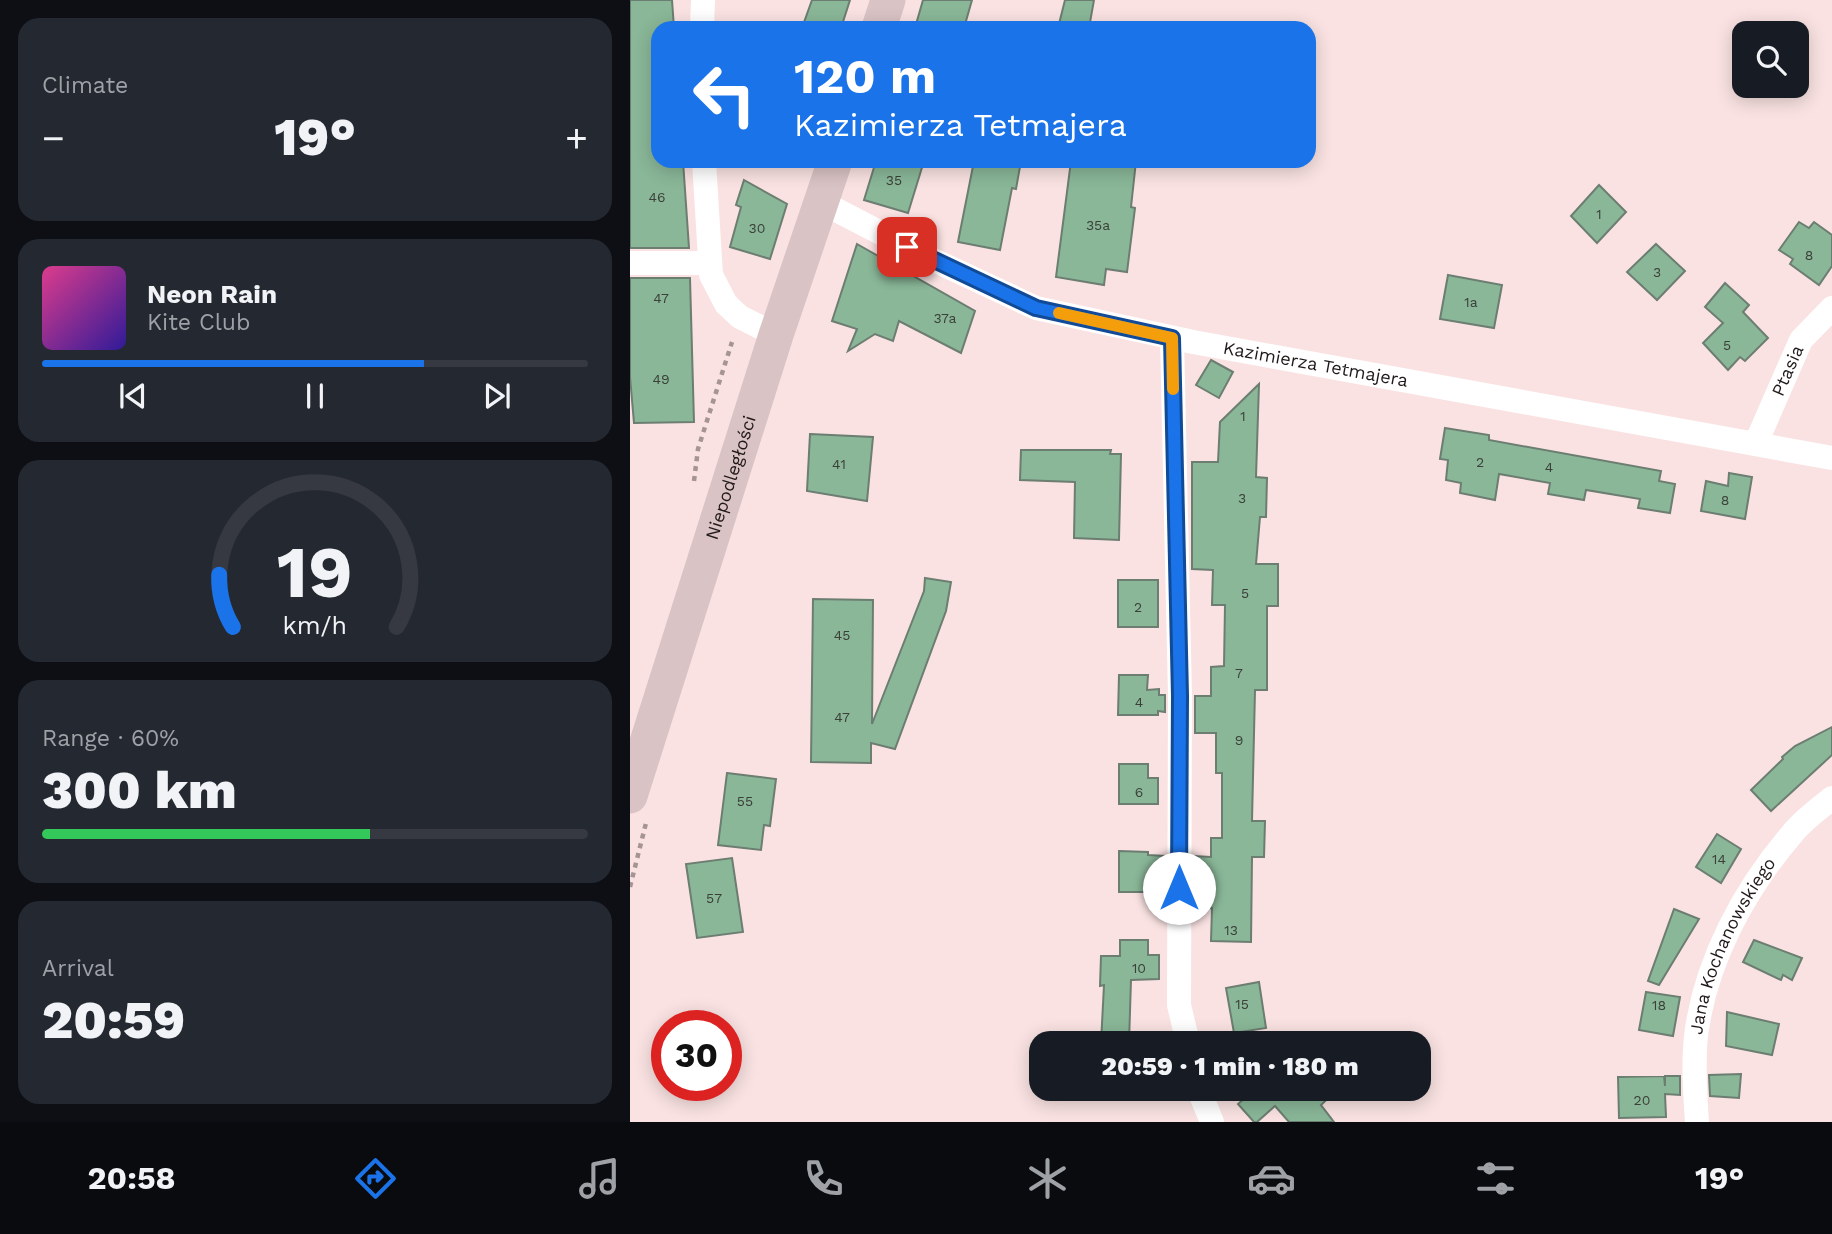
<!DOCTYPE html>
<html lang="en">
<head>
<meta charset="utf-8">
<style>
	:root { --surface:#171b24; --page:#242831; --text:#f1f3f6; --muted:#9ea1a6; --line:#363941; --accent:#1a73e8 }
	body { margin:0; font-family:"Work Sans",sans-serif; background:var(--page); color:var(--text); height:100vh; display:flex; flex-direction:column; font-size:26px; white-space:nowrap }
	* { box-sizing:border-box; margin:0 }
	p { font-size:23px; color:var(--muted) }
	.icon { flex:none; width:38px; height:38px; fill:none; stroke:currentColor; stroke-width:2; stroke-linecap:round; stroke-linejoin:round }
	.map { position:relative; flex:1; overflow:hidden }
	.panel { display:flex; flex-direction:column; gap:18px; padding:18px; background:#0d0f14; width:630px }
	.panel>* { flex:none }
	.guide { position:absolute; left:21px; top:21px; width:665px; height:147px; border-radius:21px; box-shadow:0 4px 18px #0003; background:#1a73e8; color:#fff; overflow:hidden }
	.buttons { position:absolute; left:1102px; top:21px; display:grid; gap:14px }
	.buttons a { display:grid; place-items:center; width:77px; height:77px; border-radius:14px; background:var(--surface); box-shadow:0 4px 18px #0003; font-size:35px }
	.speed { position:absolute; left:21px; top:1010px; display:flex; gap:14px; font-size:35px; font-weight:700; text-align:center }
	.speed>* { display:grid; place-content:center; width:91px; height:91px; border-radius:50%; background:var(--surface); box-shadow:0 4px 18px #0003; line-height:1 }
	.speed .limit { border:10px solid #d22; background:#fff; color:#111 }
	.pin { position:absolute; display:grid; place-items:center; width:60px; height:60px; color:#fff; margin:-30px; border-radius:14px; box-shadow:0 4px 10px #0006 }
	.me { position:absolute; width:77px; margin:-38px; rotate:0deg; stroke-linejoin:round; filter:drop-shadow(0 0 5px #0008) }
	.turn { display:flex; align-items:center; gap:24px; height:147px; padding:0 28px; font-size:32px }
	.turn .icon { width:91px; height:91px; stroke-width:2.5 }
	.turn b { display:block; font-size:49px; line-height:60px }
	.big { font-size:52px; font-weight:800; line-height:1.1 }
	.panel .widget { flex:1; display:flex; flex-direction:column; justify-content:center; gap:10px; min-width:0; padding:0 24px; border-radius:21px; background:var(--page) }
	.panel .dial { align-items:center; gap:0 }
	.dial svg { height:182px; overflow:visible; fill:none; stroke:var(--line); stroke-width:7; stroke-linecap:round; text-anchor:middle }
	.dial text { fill:var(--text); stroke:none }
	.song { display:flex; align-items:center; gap:21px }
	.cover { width:84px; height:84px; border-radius:10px; background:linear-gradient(135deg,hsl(330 70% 55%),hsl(250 70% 35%)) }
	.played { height:7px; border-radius:4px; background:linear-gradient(90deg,var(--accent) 70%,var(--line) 70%) }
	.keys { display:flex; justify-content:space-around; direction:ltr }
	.heat { display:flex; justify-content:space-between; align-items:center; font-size:38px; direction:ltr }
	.charge { height:10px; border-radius:5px; background:linear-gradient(90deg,#34c759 60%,var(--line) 0) }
	.trip { position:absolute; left:399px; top:1031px; width:402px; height:70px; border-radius:21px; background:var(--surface); box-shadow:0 4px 18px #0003; font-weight:800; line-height:70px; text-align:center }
	.dock { display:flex; height:112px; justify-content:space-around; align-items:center; background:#090b0e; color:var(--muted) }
	.dock .icon { width:49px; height:49px }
	.dock .current { color:var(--accent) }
	.dock b { font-size:32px; color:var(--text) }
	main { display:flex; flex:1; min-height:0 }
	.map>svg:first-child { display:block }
	.building { fill:#8ab798; stroke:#6c7d71; stroke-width:2 }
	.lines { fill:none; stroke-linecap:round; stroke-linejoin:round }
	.path { stroke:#a69494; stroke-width:4.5; stroke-dasharray:5 5; stroke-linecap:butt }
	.street { stroke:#fff; stroke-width:24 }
	.secondary { stroke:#dac3c4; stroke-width:35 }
	.route-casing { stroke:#114b97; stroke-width:18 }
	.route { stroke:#1a73e8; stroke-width:12 }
	.slow { stroke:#f59e0b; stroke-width:12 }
	.labels { text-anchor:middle; stroke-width:5; stroke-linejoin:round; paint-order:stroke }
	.number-label { font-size:14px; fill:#3b4039 }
	.street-label { font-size:18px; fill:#211919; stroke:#fdf3f3 }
</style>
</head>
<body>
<main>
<section class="panel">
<div class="widget"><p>Climate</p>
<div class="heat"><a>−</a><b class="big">19°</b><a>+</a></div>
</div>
<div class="widget">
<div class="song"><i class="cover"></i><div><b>Neon Rain</b><p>Kite Club</p></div></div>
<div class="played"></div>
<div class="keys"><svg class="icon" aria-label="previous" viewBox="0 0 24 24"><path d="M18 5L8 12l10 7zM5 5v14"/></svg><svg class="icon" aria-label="pause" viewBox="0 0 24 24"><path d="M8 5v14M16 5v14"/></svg><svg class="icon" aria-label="next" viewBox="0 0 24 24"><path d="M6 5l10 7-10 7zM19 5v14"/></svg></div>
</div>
<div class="widget dial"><svg viewBox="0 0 100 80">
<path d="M14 69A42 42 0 1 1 86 69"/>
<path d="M14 69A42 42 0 0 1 8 46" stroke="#1a73e8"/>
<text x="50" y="56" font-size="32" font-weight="700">19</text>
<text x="50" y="72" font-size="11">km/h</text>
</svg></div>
<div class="widget"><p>Range · 60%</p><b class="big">300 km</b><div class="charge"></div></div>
<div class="widget"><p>Arrival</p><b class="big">20:59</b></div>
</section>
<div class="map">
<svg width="1202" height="1122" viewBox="0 0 1202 1122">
	<rect width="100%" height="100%" fill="#fae2e2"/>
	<g class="building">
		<polygon points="0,0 42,0 44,28 28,28 28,161 53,161 59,248 0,248"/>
		<polygon points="182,0 220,0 211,28 172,28"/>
		<polygon points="293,0 342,0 334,28 285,28"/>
		<polygon points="435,0 464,0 459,28 428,28"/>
		<polygon points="246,161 294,161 278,213 234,200"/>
		<polygon points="344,161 391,161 386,189 382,188 370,250 328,242"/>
		<polygon points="441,161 506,161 501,207 505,208 497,272 476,269 474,285 426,277"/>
		<polygon points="114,180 157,204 140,259 100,247 111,207 106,205"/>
		<polygon points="969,185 996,212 967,243 941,216"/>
		<polygon points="1169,222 1179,228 1184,222 1202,235 1202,266 1189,285 1160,264 1163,259 1149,250"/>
		<polygon points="227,244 345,311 331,353 269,321 263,341 245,334 218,351 227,329 202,321"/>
		<polygon points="1026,244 1055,271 1027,300 997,272"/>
		<polygon points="818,275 872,285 864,328 810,319"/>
		<polygon points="0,278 60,278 64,422 4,423 0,377"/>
		<polygon points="1095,283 1119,305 1113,312 1138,338 1115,361 1110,357 1098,370 1073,343 1093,323 1075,307"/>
		<polygon points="581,360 603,372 589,398 566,385"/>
		<polygon points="629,384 626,477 637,478 636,517 630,517 626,564 648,564 648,606 637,606 637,690 625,690 622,821 635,821 634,857 622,857 621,942 581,941 582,908 564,909 564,856 581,857 581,838 592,838 592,773 586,773 586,733 565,733 565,696 581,696 581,667 594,666 595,605 582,605 583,570 562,569 562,462 588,462 590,422"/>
		<polygon points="815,428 859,435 859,440 1031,471 1029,481 1045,484 1040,513 1008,508 1010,499 956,490 954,500 918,494 920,483 869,474 865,500 830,493 831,483 816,480 818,460 810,459"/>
		<polygon points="180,434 243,437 237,501 177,491"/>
		<polygon points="391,450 481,450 480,454 491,454 489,540 444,538 445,482 390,480"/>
		<polygon points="1099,473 1122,477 1115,519 1071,511 1076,481 1098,486"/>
		<polygon points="295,578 321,582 316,611 265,749 241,743 241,763 181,762 183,599 243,600 242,724 294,591"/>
		<rect x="488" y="580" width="40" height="47"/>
		<polygon points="489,675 518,675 517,690 529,689 529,695 535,695 535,712 528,711 528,715 488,715"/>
		<polygon points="1202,727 1202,755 1141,811 1121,790 1153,759 1152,757 1165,746"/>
		<polygon points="489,764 518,764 518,778 528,778 528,804 489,804"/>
		<polygon points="97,773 146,779 140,826 134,825 131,850 88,845"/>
		<polygon points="1087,834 1111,849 1091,883 1066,867"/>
		<polygon points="489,851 518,852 518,855 535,856 534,892 489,892"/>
		<polygon points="102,858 113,932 67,938 56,864"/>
		<polygon points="1044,909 1069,919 1029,985 1018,981"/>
		<polygon points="490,940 518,940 518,955 529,955 529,979 501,980 499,1043 471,1043 474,985 470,986 471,956 490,956"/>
		<polygon points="1124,940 1172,958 1162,980 1153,975 1151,980 1113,962"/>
		<polygon points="629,982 636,1028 604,1033 596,988"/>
		<polygon points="1016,992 1050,997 1043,1036 1009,1030"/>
		<polygon points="1097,1012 1149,1024 1142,1055 1096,1046"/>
		<polygon points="1111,1074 1109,1098 1080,1096 1079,1075"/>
		<polygon points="1034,1076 1035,1086 1035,1076 1050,1076 1050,1095 1035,1094 1036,1117 989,1118 988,1077"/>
		<polygon points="626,1088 709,1088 691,1105 704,1122 659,1122 645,1106 627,1122 624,1122 608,1104"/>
	</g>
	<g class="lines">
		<g class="path">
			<polyline points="64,481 68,449 102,342"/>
			<polyline points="0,887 16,823"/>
		</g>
		<g class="street">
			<polyline points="72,28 73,0"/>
			<polyline points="74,161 81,275 96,304 110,317 146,335"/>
			<path id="s1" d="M 191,202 L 297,257 L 406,308 L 563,342 L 1202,458"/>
			<polyline points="0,263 80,263"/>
			<polyline points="542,338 550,696 549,1005 558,1043"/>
			<path id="s2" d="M 1126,443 L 1171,340 L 1202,308"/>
			<polyline points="568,1088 582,1122"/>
			<path id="s3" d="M 1067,1122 C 1065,1094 1063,1064 1066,1036 C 1075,962 1114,890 1162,834 C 1173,820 1189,809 1202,798"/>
		</g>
		<g class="secondary">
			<polyline points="249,28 258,0"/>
			<path id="s4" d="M 0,796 L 146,335 L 205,161"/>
		</g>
	</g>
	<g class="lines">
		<defs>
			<polyline id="route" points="277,247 406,308 542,338 550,696 549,888"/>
		</defs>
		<use href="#route" class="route-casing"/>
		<use href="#route" class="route"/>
		<polyline class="slow" points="429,313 542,338 543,389"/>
	</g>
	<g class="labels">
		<g class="number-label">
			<text x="264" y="185">35</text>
			<text x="27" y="202">46</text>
			<text x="969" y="219">1</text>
			<text x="468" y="230">35a</text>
			<text x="127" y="233">30</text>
			<text x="1179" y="260">8</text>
			<text x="1027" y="277">3</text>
			<text x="31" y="303">47</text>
			<text x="841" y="307">1a</text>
			<text x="315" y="323">37a</text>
			<text x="1097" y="350">5</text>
			<text x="31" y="384">49</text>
			<text x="613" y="421">1</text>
			<text x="850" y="467">2</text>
			<text x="209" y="469">41</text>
			<text x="919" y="472">4</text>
			<text x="612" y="503">3</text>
			<text x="1095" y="505">8</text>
			<text x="615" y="598">5</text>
			<text x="508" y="612">2</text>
			<text x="212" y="640">45</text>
			<text x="609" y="678">7</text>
			<text x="509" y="707">4</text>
			<text x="212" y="722">47</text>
			<text x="609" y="745">9</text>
			<text x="509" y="797">6</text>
			<text x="115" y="806">55</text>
			<text x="1089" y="864">14</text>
			<text x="84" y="903">57</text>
			<text x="601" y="935">13</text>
			<text x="509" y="973">10</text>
			<text x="612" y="1009">15</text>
			<text x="1029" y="1010">18</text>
			<text x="1012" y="1105">20</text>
		</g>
		<g class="street-label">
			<text dy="6" stroke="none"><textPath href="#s1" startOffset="525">Kazimierza Tetmajera</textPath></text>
			<text dy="6" stroke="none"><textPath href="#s2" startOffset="79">Ptasia</textPath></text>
			<text dy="6" stroke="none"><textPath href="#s4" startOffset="334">Niepodległości</textPath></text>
			<text dy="6" stroke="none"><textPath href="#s3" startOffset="184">Jana Kochanowskiego</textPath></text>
		</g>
	</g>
</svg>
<div class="buttons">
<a><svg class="icon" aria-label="search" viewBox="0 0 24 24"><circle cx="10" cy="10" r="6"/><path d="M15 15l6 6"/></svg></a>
</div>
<div class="speed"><div class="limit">30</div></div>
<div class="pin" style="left:277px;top:247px;background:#d93025"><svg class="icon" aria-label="arrive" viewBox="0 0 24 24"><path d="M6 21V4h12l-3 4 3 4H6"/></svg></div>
<svg class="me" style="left:549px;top:888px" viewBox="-20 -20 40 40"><circle r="19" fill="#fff"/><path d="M0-13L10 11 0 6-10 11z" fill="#1a73e8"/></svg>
<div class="trip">20:59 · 1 min · 180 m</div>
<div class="guide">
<div class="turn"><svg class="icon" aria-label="left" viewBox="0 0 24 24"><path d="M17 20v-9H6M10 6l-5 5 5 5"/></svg><div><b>120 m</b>Kazimierza Tetmajera</div></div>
</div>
</div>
</main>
<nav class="dock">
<b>20:58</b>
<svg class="icon current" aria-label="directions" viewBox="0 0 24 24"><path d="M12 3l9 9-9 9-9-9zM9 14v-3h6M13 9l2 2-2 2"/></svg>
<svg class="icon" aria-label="music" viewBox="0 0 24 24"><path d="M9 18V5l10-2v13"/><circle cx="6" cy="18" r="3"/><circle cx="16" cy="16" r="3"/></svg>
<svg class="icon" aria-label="phone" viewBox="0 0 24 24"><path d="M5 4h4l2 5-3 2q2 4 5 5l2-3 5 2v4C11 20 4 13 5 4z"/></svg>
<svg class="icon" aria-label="climate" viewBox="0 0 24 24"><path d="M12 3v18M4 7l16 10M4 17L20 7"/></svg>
<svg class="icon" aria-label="car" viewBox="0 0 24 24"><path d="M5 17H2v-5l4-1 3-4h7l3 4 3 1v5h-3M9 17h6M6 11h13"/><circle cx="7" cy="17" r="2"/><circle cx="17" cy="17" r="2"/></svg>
<svg class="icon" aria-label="filters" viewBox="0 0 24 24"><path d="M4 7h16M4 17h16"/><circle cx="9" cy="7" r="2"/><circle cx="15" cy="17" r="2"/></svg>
<b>19°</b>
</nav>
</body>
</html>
